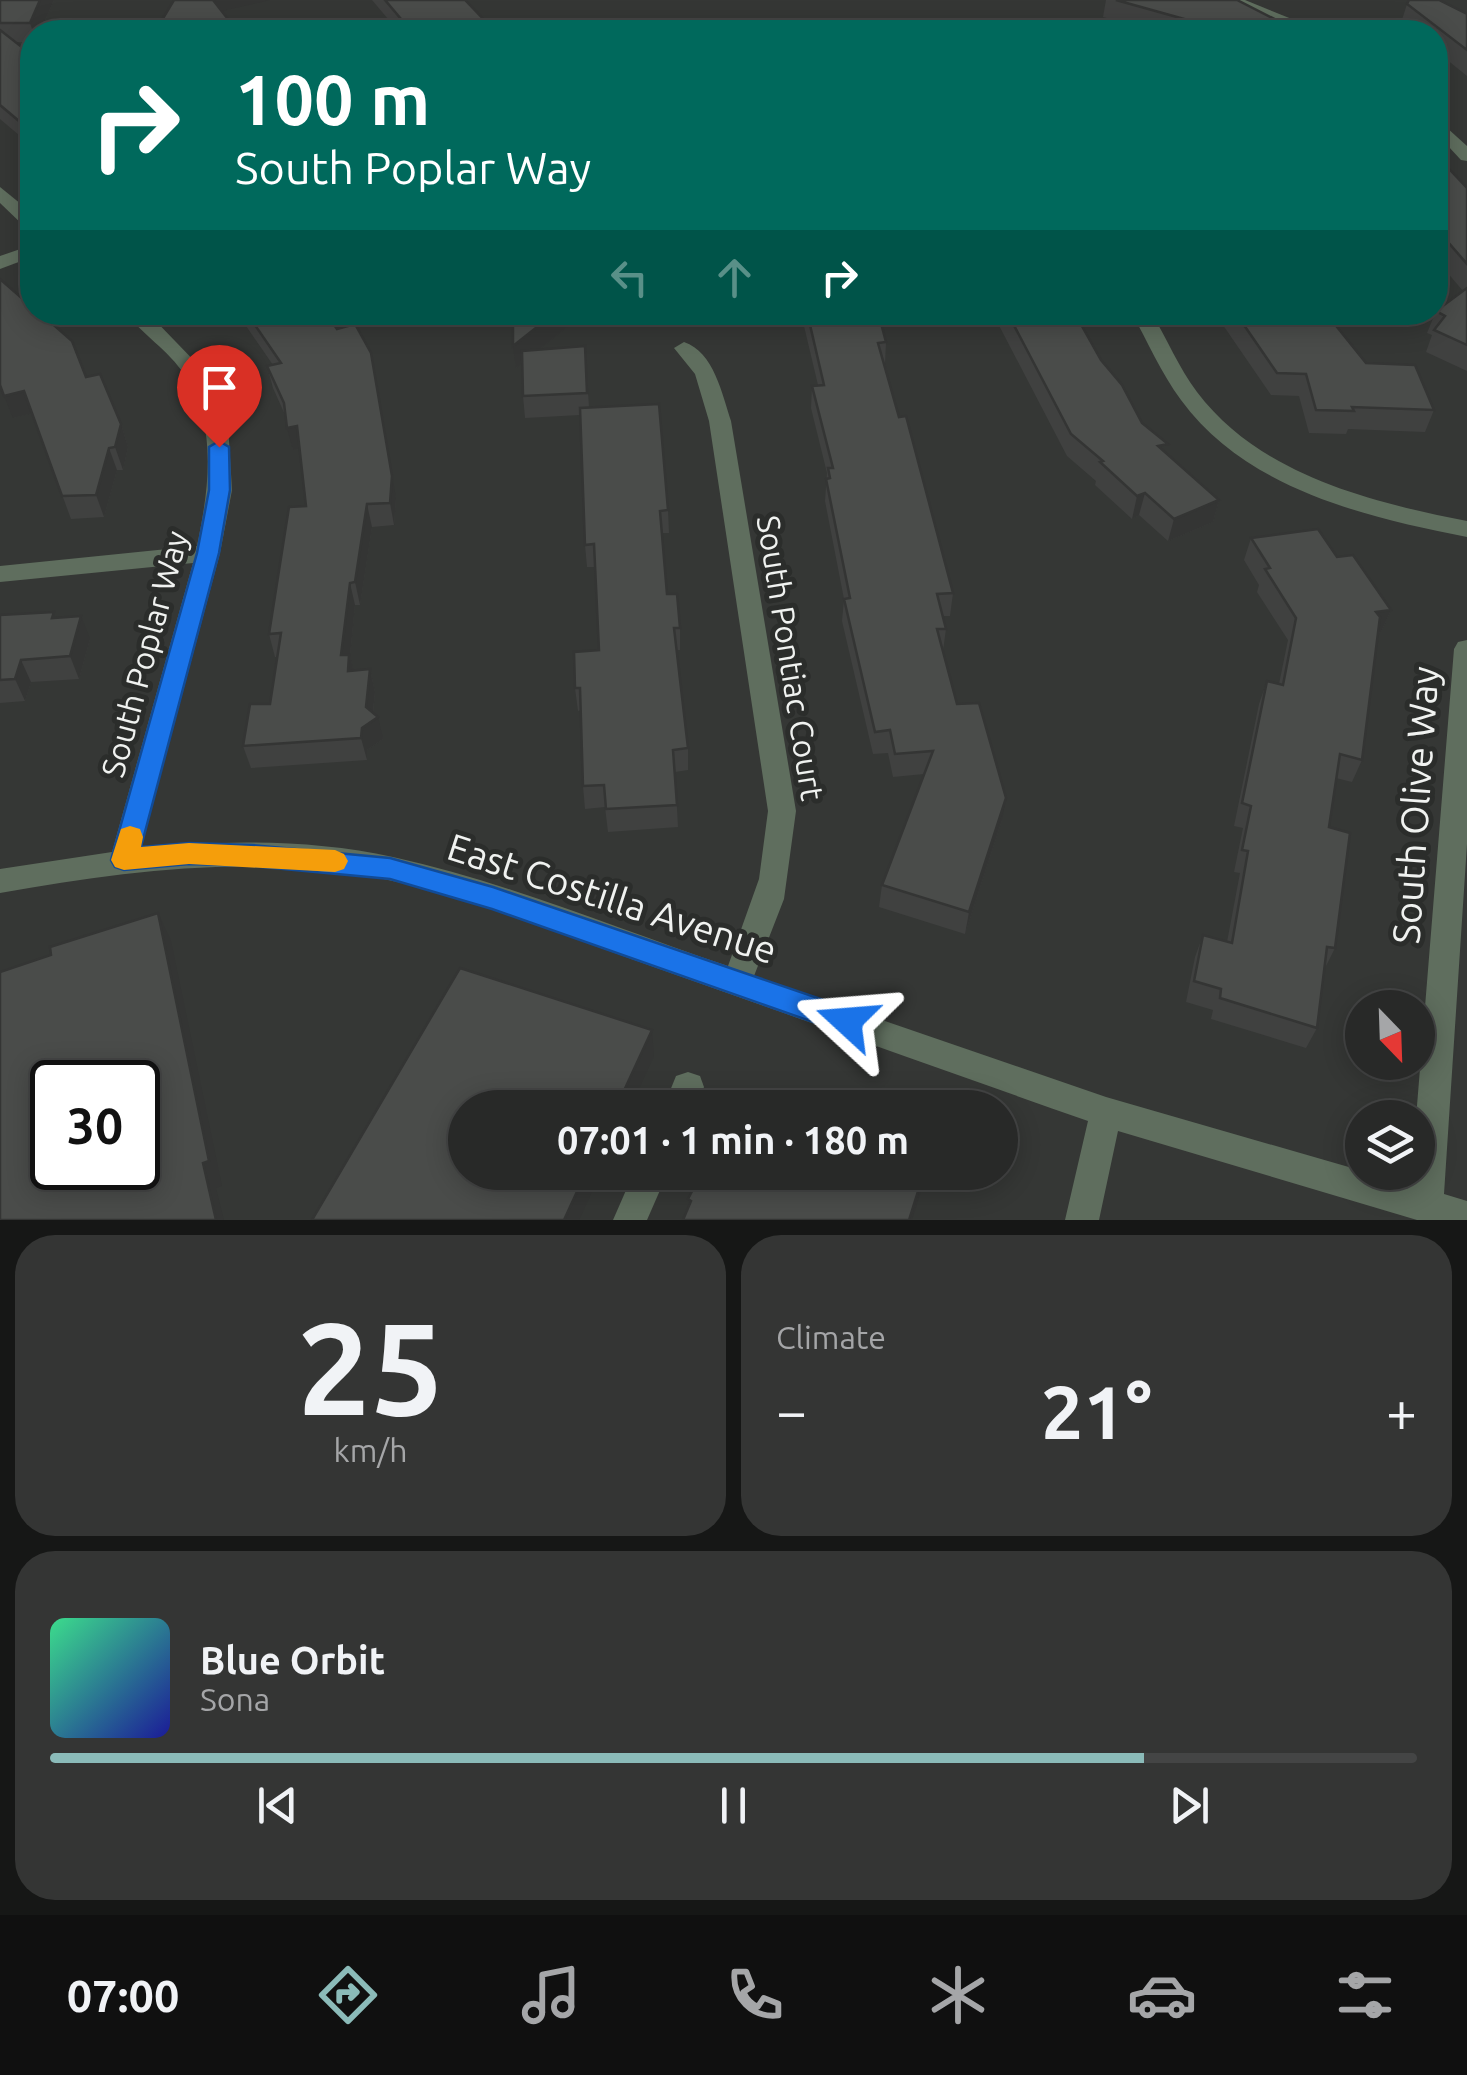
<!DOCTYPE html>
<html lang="en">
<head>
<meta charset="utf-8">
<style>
	:root { --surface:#282928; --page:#343534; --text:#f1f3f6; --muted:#a5a6a8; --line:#444545; --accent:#8bbbb9 }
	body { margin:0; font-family:Ubuntu,sans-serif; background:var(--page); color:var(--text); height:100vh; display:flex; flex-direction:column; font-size:38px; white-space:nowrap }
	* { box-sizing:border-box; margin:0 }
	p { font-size:32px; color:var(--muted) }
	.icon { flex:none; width:55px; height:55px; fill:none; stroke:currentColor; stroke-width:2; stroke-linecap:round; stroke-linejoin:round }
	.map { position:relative; height:1220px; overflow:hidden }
	.panel { display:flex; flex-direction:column; gap:15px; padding:15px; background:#161716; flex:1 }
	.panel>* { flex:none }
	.banner { position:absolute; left:20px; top:20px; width:1428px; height:305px; border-radius:40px; box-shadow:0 5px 25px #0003,0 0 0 2px var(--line); background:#00695c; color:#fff; overflow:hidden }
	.needle { width:65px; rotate:157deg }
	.controls { position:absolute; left:1345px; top:990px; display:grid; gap:20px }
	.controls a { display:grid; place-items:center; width:90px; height:90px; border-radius:50%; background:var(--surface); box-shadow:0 5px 25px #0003,0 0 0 2px var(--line); font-size:50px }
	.speed { position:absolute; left:30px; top:1060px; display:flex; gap:20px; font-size:50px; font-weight:700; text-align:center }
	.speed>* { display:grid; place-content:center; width:130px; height:130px; border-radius:50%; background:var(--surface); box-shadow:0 5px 25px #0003,0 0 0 2px var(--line); line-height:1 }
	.speed .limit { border:5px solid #111; border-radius:15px; background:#fff; color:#111 }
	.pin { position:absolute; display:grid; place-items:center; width:85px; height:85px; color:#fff; margin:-102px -42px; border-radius:50% 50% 50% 0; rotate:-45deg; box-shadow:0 0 10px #0007 }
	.pin .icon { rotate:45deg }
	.me { position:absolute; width:110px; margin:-55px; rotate:289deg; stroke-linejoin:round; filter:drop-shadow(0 0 8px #0008) }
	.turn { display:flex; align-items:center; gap:35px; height:210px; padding:0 50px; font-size:45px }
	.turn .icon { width:130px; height:130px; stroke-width:2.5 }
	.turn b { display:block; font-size:70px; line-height:85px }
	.lanes { display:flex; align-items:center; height:95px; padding:0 50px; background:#0003; justify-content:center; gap:50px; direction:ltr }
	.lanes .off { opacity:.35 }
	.big { font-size:75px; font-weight:700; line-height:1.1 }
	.panel .card { flex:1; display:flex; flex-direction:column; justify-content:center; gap:15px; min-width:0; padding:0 35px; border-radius:40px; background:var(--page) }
	.panel .dial { align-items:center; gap:0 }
	.dial b { font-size:130px; line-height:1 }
	.song { display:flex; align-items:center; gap:30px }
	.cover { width:120px; height:120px; border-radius:15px; background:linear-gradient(135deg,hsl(150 70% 55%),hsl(240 70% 35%)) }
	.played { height:10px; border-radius:5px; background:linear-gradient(90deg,var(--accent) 80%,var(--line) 80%) }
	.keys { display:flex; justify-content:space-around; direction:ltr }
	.heat { display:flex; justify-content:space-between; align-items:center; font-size:55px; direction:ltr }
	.panel .tiles { flex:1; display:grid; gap:15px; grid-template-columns:1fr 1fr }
	.card:last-child { grid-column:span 2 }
	.trip { position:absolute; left:448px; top:1090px; width:570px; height:100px; border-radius:50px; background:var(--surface); box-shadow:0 5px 25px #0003,0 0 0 2px var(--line); font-weight:700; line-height:100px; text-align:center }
	.tab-bar { display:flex; height:160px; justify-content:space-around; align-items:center; background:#101010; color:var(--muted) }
	.tab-bar .icon { width:70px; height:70px }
	.tab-bar .selected { color:var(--accent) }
	.tab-bar b { font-size:45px; color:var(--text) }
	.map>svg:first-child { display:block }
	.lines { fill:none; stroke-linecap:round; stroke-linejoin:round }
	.lane { fill:#5f6e5e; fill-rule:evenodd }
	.street { fill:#5f6e5e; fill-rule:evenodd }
	.wall { fill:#404140 }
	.shaded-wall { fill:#343534 }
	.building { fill:#4a4c4a; stroke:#343534; stroke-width:2.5; fill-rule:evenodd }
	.route { fill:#1a73e8; stroke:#114b97; stroke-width:2.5 }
	.slow { fill:#f59e0b }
	.labels { text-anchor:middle; stroke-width:10; stroke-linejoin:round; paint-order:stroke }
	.street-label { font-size:32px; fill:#f0f2f0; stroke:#2b2d2b }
	.near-street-label { font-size:38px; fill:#f0f2f0; stroke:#2b2d2b }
</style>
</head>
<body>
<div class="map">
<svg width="1467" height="1220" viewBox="0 0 1467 1220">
	<rect width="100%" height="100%" fill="#353735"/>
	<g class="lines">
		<g class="lane">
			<polygon points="688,1072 700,1076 704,1087 696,1108 663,1108 676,1076"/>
			<polygon points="634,1172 668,1172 647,1220 613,1220"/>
		</g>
		<g class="street">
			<polygon points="1223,0 1245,0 1324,32 1303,32"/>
			<polygon points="312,23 325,32 308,32 304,28"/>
			<polygon points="1435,117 1467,146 1467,161 1461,160 1435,132"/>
			<polygon points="0,187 32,213 32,229 25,227 0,203"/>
			<polygon points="32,245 32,257 0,269 0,256"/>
			<path d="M 125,312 L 147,312 L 204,371 L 228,424 L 232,490 L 220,553 L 141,848 C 224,840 311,839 393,857 C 507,882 618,929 728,966 L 759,879 L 768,811 L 709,421 L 695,374 L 674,348 L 684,342 C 714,352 722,394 731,421 L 796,811 L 784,899 L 754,976 L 1106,1097 L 1411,1185 L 1412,1172 L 1418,1172 L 1416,1118 L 1454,649 L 1458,642 L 1467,640 L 1467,844 L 1444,1194 L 1467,1201 L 1467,1220 L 1417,1220 L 1118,1131 L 1099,1220 L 1065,1220 L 1088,1121 C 937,1068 787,1014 637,961 C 540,927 442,884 339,872 C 226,858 112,873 0,893 L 0,869 L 112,852 L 193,563 L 0,582 L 0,566 L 197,546 C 209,488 218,426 184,374 C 169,351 142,334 125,312 Z"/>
			<path d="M 1131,312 L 1151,312 C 1167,339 1179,368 1197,392 C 1260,475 1370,502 1467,521 L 1467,537 C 1365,517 1246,489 1181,400 C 1161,373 1148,342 1131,312 Z"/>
		</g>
	</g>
	<g class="wall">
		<polygon points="0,0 54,0 40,32 32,32 32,43 16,42 32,55 32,146 0,119"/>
		<polygon points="372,0 465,0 491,27 692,32 399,32"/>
		<polygon points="1106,0 1237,0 1300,32 1158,32 1103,17"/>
		<polygon points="1407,4 1467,14 1467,76 1435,50 1435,32 1413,32 1401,23"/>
		<polygon points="1435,154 1467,188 1467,371 1426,352 1432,335 1427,333 1436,311 1463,291 1435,258"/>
		<polygon points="224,312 325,312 396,498 394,525 372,527 360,605 355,605 350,656 353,670 370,669 375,692 373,713 383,739 367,750 367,760 251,768 243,746 270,704 277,657 275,657 269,634 306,506 300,449 293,450 286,417 273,388 267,366 273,365 244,323 234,326"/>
		<polygon points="513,312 586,312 538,350 585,346 589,407 668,510 669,533 662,533 667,594 680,628 680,650 677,650 688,748 688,770 675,772 678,827 608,832 605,807 585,809 583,786 581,710 578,711 575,688 599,650 595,567 587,567 585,545 580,415 525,418 523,396 522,362 516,368"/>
		<polygon points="780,312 878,312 886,342 885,364 899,417 953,593 950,616 943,616 946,629 943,651 957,704 1002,820 965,934 879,907 882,885 924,774 893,777 888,753 873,754 842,621 844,599 825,501 827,473 811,408 812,386 818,385 804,326"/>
		<polygon points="992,312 1084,312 1082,326 1101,360 1142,423 1165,453 1219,500 1213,522 1168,541 1139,515 1132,519 1095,485 1096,481 1067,456"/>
		<polygon points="1214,312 1325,312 1366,363 1434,410 1425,432 1348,429 1346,434 1309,433 1299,396 1271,395"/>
		<polygon points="86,377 121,424 128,447 123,470 117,470 104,517 71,519 32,413 13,418"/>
		<polygon points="1251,538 1337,557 1391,610 1381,632 1378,633 1362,760 1352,782 1336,778 1329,827 1335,948 1324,970 1317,1028 1306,1048 1211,1019 1213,1010 1186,1002 1195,957 1203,935 1227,942 1240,873 1234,872 1243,828 1234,826 1259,704 1267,681 1279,684 1288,640 1257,592 1259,585 1244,560"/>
		<polygon points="0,615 57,618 90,639 79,679 31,682 25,701 0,703"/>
	</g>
	<g class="shaded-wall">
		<polygon points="40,0 54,0 40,32 33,32 30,23"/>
		<polygon points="210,0 270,0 213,13"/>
		<polygon points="230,312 241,312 244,323 234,326"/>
		<polygon points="556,312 586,312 516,368 513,346"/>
		<polygon points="371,353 396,498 394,525 390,503"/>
		<polygon points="24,391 33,413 13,418 4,396"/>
		<polygon points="121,424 128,447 123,470 115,447"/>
		<polygon points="297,426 302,449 293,450 287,428"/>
		<polygon points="109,448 117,470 104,517 96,495"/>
		<polygon points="1145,493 1139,515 1132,519 1137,496"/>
		<polygon points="1219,500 1213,522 1168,541 1174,519"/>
		<polygon points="367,504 372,527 360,605 355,582"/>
		<polygon points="350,583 355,605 350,656 355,677 353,693 341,655"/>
		<polygon points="1391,610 1381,632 1367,634 1376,612"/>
		<polygon points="81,616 90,639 79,679 70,656"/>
		<polygon points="21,660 31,682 25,701 15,679"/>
		<polygon points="370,669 375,692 372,720 378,717 383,739 367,750 367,760 361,738"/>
		<polygon points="1006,798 1002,820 965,934 969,912"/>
		<polygon points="158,913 171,941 222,1186 216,1188 224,1220 216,1220 203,1163"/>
		<polygon points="652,1030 654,1056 630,1108 616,1108"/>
		<polygon points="586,1172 601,1172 579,1220 564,1220"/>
		<polygon points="924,1172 927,1172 912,1220 909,1220"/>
	</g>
	<g class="building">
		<polygon points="0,0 40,0 30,23 0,23"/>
		<polygon points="174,0 213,0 238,32 171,32 162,20"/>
		<polygon points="385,0 465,0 491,27 603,23 692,29 691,32 412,32"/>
		<polygon points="1116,0 1237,0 1300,32 1217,32 1202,24"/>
		<polygon points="1409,0 1439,0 1467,14 1467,50 1407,4"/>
		<polygon points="905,28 925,32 903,32"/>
		<polygon points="0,30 32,55 32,132 0,105"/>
		<polygon points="1435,154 1467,188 1467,264 1435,227"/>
		<polygon points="0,279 32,307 32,312 39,312 72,341 86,377 100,374 121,424 115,447 109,448 96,495 62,496 24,391 4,396 0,385"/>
		<polygon points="1467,288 1467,345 1434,330 1445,316 1436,311"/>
		<polygon points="246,312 325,312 337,329 355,324 371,353 392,476 390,503 367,504 355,582 350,583 341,655 349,655 348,671 370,669 366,707 378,717 362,728 361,738 243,746 250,704 270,704 281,633 269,634 289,507 306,506 297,426 287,428 284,403 267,366 281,363"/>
		<polygon points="513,312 556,312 513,346"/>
		<polygon points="807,312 878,312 886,342 878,343 899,417 906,416 953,593 937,594 946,629 937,629 957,704 979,703 1006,798 969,912 882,885 933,751 895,754 890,730 875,732 844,599 850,598 826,479 830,478 828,468 833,468 812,386 824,385"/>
		<polygon points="1007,312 1074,312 1101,360 1122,385 1142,423 1168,444 1158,446 1219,500 1174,519 1145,493 1137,496 1100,462 1103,461 1071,434"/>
		<polygon points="1235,312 1325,312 1366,363 1415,365 1434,410 1352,407 1354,411 1316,410 1306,374 1277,373"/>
		<polygon points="585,346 587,393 523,396 522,351"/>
		<polygon points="659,404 668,510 660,511 667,594 677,594 680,628 674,628 688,748 673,750 677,805 606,809 604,785 583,786 580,688 575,688 574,652 599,650 594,544 585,545 580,408"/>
		<polygon points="1318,529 1337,557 1353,555 1391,610 1376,612 1380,617 1362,760 1340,754 1329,827 1350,833 1335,948 1327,947 1317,1028 1220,998 1221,989 1194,981 1203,935 1232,943 1248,851 1242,850 1251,806 1242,803 1267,681 1283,685 1296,618 1265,569 1270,568 1251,538"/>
		<polygon points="54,612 52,618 81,616 70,656 21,660 15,679 0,680 0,615"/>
		<path d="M 158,913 L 209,1161 L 203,1163 L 216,1220 L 0,1220 L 0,972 L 51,955 L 50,947 ZM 52,1082 L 138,1082 L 138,1168 L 52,1168 Z"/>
		<polygon points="460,968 652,1030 616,1108 465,1108 465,1172 586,1172 564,1220 312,1220"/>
		<polygon points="823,1094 861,1108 818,1108"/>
		<polygon points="702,1172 924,1172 909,1220 683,1220 691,1201 688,1199"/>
	</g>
	<polygon class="route" points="219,441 229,447 230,490 219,553 141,847 189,843 252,845 390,858 493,887 847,1008 857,1012 862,1021 857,1030 847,1034 492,909 390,879 252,866 189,864 124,870 115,867 111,860 197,553 209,490 209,447"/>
	<polygon class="slow" points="130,826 140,829 143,837 141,847 189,843 335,850 344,854 348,861 344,869 335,872 189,864 124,870 115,867 111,860 121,829"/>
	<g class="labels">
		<g class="street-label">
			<text transform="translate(145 654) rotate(-75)" y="11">South Poplar Way</text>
			<text transform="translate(790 658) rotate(81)" y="11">South Pontiac Court</text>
		</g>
		<g class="near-street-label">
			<text transform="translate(1416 805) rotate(-86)" y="13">South Olive Way</text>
			<text transform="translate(612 899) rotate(18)" y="13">East Costilla Avenue</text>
		</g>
	</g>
</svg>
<div class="controls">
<a><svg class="needle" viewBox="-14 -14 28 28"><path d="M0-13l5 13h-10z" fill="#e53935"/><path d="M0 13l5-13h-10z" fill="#a5a6a8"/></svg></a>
<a><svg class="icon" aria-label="layers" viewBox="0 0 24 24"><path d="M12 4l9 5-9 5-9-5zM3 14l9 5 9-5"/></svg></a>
</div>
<div class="speed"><div class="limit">30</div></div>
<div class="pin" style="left:219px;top:447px;background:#d93025"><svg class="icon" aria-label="arrive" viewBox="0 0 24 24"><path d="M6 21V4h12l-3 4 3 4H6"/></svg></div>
<svg class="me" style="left:847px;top:1021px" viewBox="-20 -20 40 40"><path d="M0-17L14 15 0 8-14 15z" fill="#1a73e8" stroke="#fff" stroke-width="4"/></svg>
<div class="trip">07:01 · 1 min · 180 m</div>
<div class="banner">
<div class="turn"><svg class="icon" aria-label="right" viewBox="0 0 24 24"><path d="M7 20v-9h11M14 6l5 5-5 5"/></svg><div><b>100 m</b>South Poplar Way</div></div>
<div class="lanes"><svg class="icon off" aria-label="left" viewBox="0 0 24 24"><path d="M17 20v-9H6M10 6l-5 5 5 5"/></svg><svg class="icon off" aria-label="ahead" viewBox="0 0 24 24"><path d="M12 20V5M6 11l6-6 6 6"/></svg><svg class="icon" aria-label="right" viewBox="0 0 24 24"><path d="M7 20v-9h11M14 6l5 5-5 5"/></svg></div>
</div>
</div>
<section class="panel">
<div class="tiles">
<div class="card dial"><b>25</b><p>km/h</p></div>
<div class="card"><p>Climate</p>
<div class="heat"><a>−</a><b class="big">21°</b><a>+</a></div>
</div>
<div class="card">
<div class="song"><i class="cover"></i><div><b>Blue Orbit</b><p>Sona</p></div></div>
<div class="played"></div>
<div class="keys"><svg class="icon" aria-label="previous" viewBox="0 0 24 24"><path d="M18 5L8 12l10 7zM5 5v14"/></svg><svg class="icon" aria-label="pause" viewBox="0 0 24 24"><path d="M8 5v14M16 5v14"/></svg><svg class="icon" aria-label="next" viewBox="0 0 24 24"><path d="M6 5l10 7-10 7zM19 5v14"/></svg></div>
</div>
</div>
</section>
<nav class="tab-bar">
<b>07:00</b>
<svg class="icon selected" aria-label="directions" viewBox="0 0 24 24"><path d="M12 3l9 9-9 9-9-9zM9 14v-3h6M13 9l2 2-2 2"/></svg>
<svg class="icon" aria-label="music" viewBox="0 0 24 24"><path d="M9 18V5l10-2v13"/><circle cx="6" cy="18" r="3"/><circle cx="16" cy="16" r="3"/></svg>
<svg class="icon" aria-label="phone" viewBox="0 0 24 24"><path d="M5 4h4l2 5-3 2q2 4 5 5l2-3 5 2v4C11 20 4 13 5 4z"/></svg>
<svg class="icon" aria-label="climate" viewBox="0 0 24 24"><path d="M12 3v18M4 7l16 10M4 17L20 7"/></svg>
<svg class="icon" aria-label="car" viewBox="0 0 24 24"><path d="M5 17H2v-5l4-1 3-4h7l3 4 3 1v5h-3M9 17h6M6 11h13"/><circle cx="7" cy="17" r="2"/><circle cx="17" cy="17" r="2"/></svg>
<svg class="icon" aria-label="filters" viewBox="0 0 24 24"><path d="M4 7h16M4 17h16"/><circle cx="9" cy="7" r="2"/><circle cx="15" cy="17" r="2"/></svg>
</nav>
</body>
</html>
